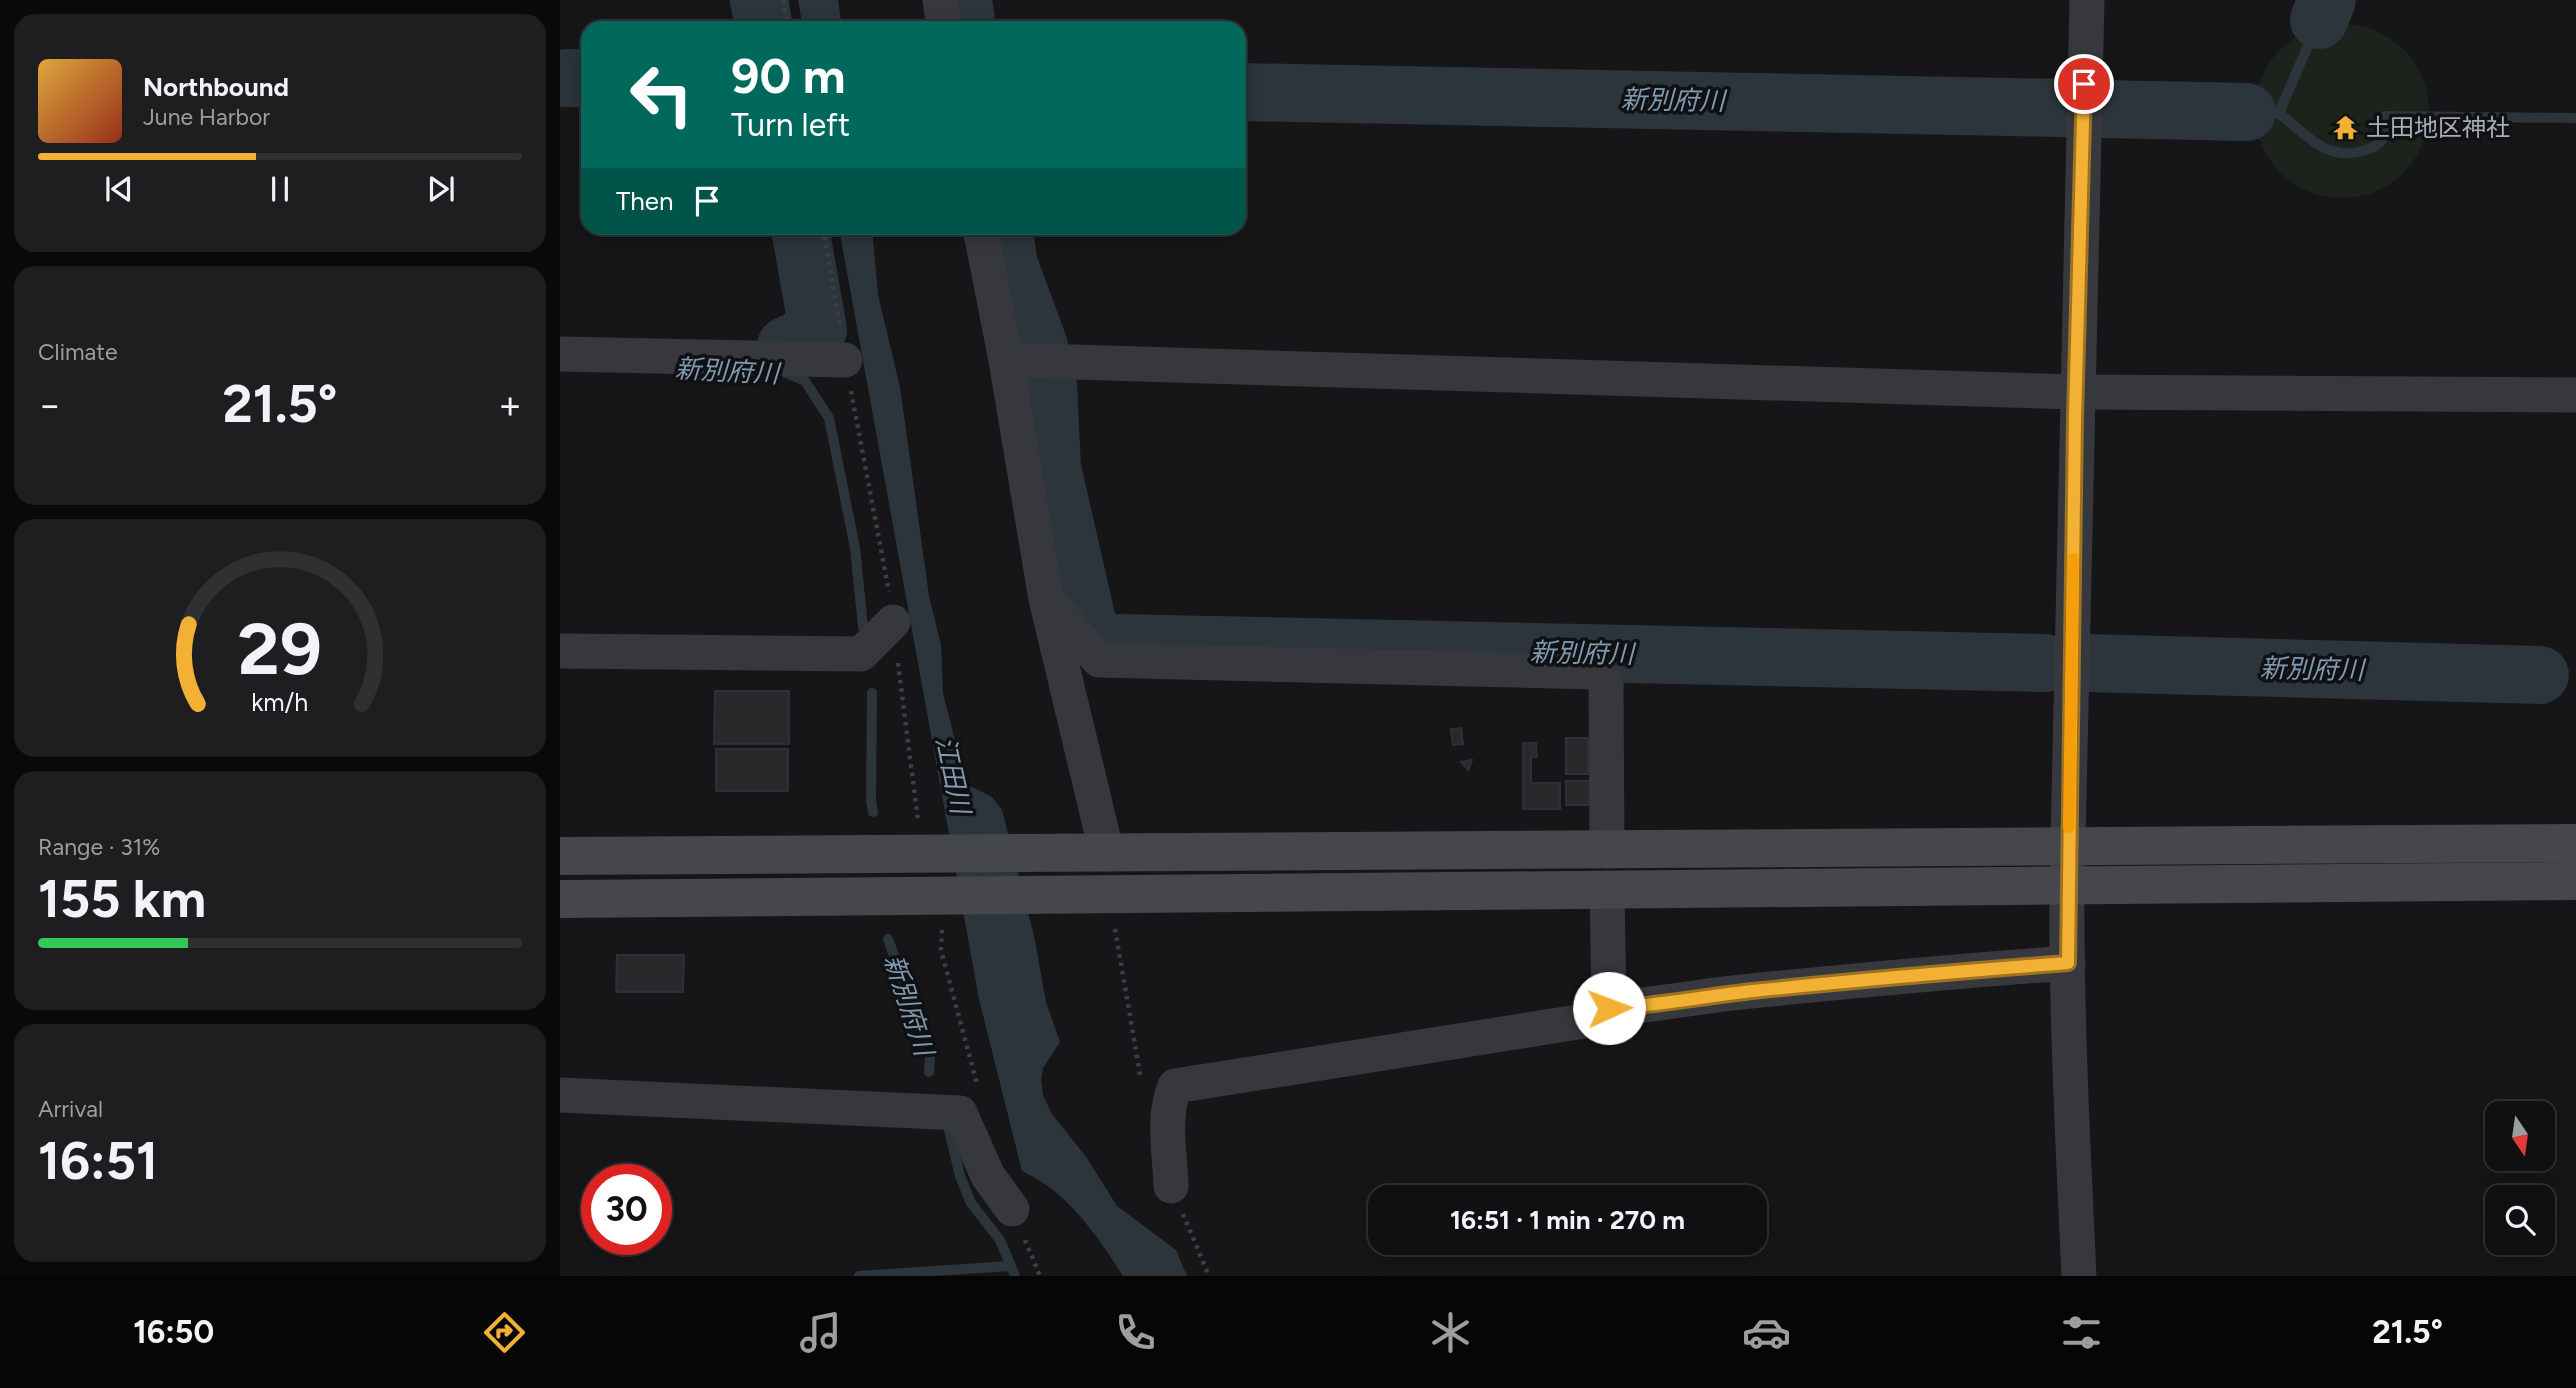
<!DOCTYPE html>
<html lang="en">
<head>
<meta charset="utf-8">
<style>
	:root { --surface:#101012; --page:#1e1e20; --text:#f1f3f6; --muted:#9c9d9f; --line:#303032; --accent:#f2b134 }
	body { margin:0; font-family:Figtree,"Noto Sans JP",sans-serif; background:var(--page); color:var(--text); height:100vh; display:flex; flex-direction:column; font-size:26px; white-space:nowrap }
	* { box-sizing:border-box; margin:0 }
	p { font-size:23px; color:var(--muted) }
	.icon { flex:none; width:38px; height:38px; fill:none; stroke:currentColor; stroke-width:2; stroke-linecap:round; stroke-linejoin:round }
	.map { position:relative; flex:1; overflow:hidden }
	.sheet { display:flex; flex-direction:column; gap:14px; padding:14px; background:#09090a; width:560px }
	.sheet>* { flex:none }
	.hud { position:absolute; left:21px; top:21px; width:665px; height:214px; border-radius:21px; box-shadow:0 4px 18px #0003,0 0 0 2px var(--line); background:#00695c; color:#fff; overflow:hidden }
	.needle { width:46px; rotate:167deg }
	.tools { position:absolute; left:1925px; top:1101px; display:grid; gap:14px }
	.tools a { display:grid; place-items:center; width:70px; height:70px; border-radius:14px; background:var(--surface); box-shadow:0 4px 18px #0003,0 0 0 2px var(--line); font-size:35px }
	.speed { position:absolute; left:21px; top:1164px; display:flex; gap:14px; font-size:35px; font-weight:700; text-align:center }
	.speed>* { display:grid; place-content:center; width:91px; height:91px; border-radius:50%; background:var(--surface); box-shadow:0 4px 18px #0003,0 0 0 2px var(--line); line-height:1 }
	.speed .limit { border:10px solid #d22; background:#fff; color:#111 }
	.pin { position:absolute; display:grid; place-items:center; width:60px; height:60px; color:#fff; margin:-30px; border:4px solid #fff; border-radius:50%; box-shadow:0 2px 7px #0007 }
	.me { position:absolute; width:77px; margin:-38px; rotate:88deg; stroke-linejoin:round; filter:drop-shadow(0 0 5px #0008) }
	.turn { display:flex; align-items:center; gap:24px; height:147px; padding:0 35px; font-size:32px }
	.turn .icon { width:91px; height:91px; stroke-width:2.5 }
	.turn b { display:block; font-size:49px; line-height:60px }
	.then { display:flex; align-items:center; height:66px; padding:0 35px; background:#0003; gap:14px; font-size:26px }
	.big { font-size:52px; font-weight:700; line-height:1.1 }
	.sheet .widget { flex:1; display:flex; flex-direction:column; justify-content:center; gap:10px; min-width:0; padding:0 24px; border-radius:21px; background:var(--page) }
	.sheet .dial { align-items:center; gap:0 }
	.dial svg { height:182px; overflow:visible; fill:none; stroke:var(--line); stroke-width:7; stroke-linecap:round; text-anchor:middle }
	.dial text { fill:var(--text); stroke:none }
	.song { display:flex; align-items:center; gap:21px }
	.cover { width:84px; height:84px; border-radius:10px; background:linear-gradient(135deg,hsl(40 70% 55%),hsl(10 70% 35%)) }
	.played { height:7px; border-radius:4px; background:linear-gradient(90deg,var(--accent) 45%,var(--line) 45%) }
	.keys { display:flex; justify-content:space-around; direction:ltr }
	.heat { display:flex; justify-content:space-between; align-items:center; font-size:38px; direction:ltr }
	.charge { height:10px; border-radius:5px; background:linear-gradient(90deg,#34c759 31%,var(--line) 0) }
	.trip { position:absolute; left:808px; top:1185px; width:399px; height:70px; border-radius:21px; background:var(--surface); box-shadow:0 4px 18px #0003,0 0 0 2px var(--line); font-weight:700; line-height:70px; text-align:center }
	.dock { display:flex; height:112px; justify-content:space-around; align-items:center; background:#060607; color:var(--muted) }
	.dock .icon { width:49px; height:49px }
	.dock .on { color:var(--accent) }
	.dock b { font-size:32px; color:var(--text) }
	main { display:flex; flex:1; min-height:0 }
	.map>svg:first-child { display:block }
	.green { fill:#1c231d }
	.water { fill:#2c353c }
	.lines { fill:none; stroke-linecap:round; stroke-linejoin:round }
	.stream { stroke:#2c353c; stroke-width:10 }
	.river { stroke:#2c353c; stroke-width:58 }
	.building { fill:#29292c; stroke:#303034; stroke-width:2 }
	.path { stroke:#3d3f44; stroke-width:4.5; stroke-dasharray:3.5 5; stroke-linecap:butt }
	.street { stroke:#37383d; stroke-width:35 }
	.secondary { stroke:#45474d; stroke-width:38 }
	.route-casing { stroke:#9d7322; stroke-width:18 }
	.route { stroke:#f2b134; stroke-width:12 }
	.slow { stroke:#f59e0b; stroke-width:12 }
	.labels { text-anchor:middle; stroke-width:7; stroke-linejoin:round; paint-order:stroke }
	.poi-label { font-size:24px; fill:#a8adb8; stroke:#111113; text-anchor:start }
	.water-label { font-size:26px; font-style:italic; fill:#7f9bb3; stroke:#111113 }
</style>
</head>
<body>
<main>
<section class="sheet">
<div class="widget">
<div class="song"><i class="cover"></i><div><b>Northbound</b><p>June Harbor</p></div></div>
<div class="played"></div>
<div class="keys"><svg class="icon" aria-label="previous" viewBox="0 0 24 24"><path d="M18 5L8 12l10 7zM5 5v14"/></svg><svg class="icon" aria-label="pause" viewBox="0 0 24 24"><path d="M8 5v14M16 5v14"/></svg><svg class="icon" aria-label="next" viewBox="0 0 24 24"><path d="M6 5l10 7-10 7zM19 5v14"/></svg></div>
</div>
<div class="widget"><p>Climate</p>
<div class="heat"><a>−</a><b class="big">21.5°</b><a>+</a></div>
</div>
<div class="widget dial"><svg viewBox="0 0 100 80">
<path d="M14 69A42 42 0 1 1 86 69"/>
<path d="M14 69A42 42 0 0 1 10 34" stroke="#f2b134"/>
<text x="50" y="56" font-size="32" font-weight="700">29</text>
<text x="50" y="72" font-size="11">km/h</text>
</svg></div>
<div class="widget"><p>Range · 31%</p><b class="big">155 km</b><div class="charge"></div></div>
<div class="widget"><p>Arrival</p><b class="big">16:51</b></div>
</section>
<div class="map">
<svg width="2016" height="1276" viewBox="0 0 2016 1276">
	<rect width="100%" height="100%" fill="#161618"/>
	<circle class="green" cx="1782" cy="111" r="87"/>
	<g class="water">
		<polygon points="238,0 278,0 282,28 243,28"/>
		<path d="M 279,228 L 312,228 L 318,295 L 340,387 L 369,596 L 381,645 L 383,693 L 406,784 L 432,797 L 442,810 L 474,936 L 486,1002 L 500,1042 L 483,1068 L 481,1079 L 483,1095 L 492,1114 L 527,1158 L 557,1206 L 616,1250 L 627,1276 L 563,1276 C 537,1235 507,1191 462,1171 L 419,999 Z"/>
	</g>
	<g class="lines">
		<g class="stream">
			<polyline points="1687,112 1719,113 1759,20"/>
			<path d="M 1719,113 C 1746,135 1766,161 1803,151 C 1825,145 1825,137 1825,116 L 2016,118"/>
			<polyline points="226,373 245,381 269,418 295,548 303,627"/>
			<polyline points="312,693 311,800 313,812"/>
			<polyline points="328,939 370,1055 369,1072"/>
			<polyline points="389,1130 400,1176 411,1203 440,1240 455,1276"/>
			<polyline points="299,1276 450,1266"/>
		</g>
		<g class="river">
			<polyline points="199,0 204,28"/>
			<polyline points="403,0 407,28"/>
			<polyline points="1759,20 1767,0"/>
			<polyline points="7,78 28,78"/>
			<polyline points="679,92 1504,108"/>
			<polyline points="1543,109 1687,112"/>
			<polyline points="443,228 449,265 479,346"/>
			<polyline points="226,346 258,330 240,228"/>
			<polyline points="488,384 492,468 530,634 534,640 541,643"/>
			<polyline points="559,643 1485,663"/>
			<polyline points="1525,663 1980,675"/>
		</g>
	</g>
	<g class="building">
		<polygon points="155,691 229,691 229,744 154,744"/>
		<polygon points="901,728 903,744 893,745 891,729"/>
		<rect x="1006" y="738" width="22" height="36"/>
		<polygon points="963,743 976,743 977,757 971,757 971,783 1000,783 1000,809 963,809"/>
		<rect x="156" y="749" width="72" height="42"/>
		<polygon points="912,760 908,770 901,762"/>
		<rect x="1006" y="781" width="26" height="24"/>
		<polygon points="57,955 124,955 123,992 56,992"/>
	</g>
	<g class="lines">
		<g class="path">
			<polyline points="223,0 228,28"/>
			<polyline points="263,228 280,327"/>
			<polyline points="291,391 329,592"/>
			<polyline points="338,663 358,821"/>
			<polyline points="555,929 581,1080"/>
			<polyline points="382,930 381,950 417,1084"/>
			<polyline points="623,1214 649,1276"/>
			<polyline points="465,1240 480,1276"/>
		</g>
		<g class="street">
			<polyline points="380,0 384,28"/>
			<polyline points="420,228 446,360 486,599 547,854"/>
			<polyline points="0,354 285,360"/>
			<polyline points="446,360 1515,392 2016,395"/>
			<polyline points="486,599 539,660 1035,672 1046,683 1047,851"/>
			<polyline points="0,651 301,654 333,622"/>
			<path d="M 1049,1008 C 1094,1006 1137,996 1182,992 C 1291,981 1399,971 1508,963"/>
			<polyline points="0,1095 400,1113 428,1176 452,1209"/>
			<path d="M 611,1186 C 610,1154 602,1117 615,1086 L 1037,1019 L 1049,1008 L 1047,888"/>
			<path d="M 1519,1276 C 1513,1146 1506,1015 1507,885 C 1511,590 1518,295 1527,0"/>
		</g>
		<g class="secondary">
			<polyline points="0,856 2016,843"/>
			<polyline points="0,899 2016,881"/>
		</g>
	</g>
	<g class="lines">
		<defs>
			<path id="route" d="M 1049,1008 C 1098,1006 1145,996 1193,991 C 1298,980 1403,971 1508,963 L 1515,418 L 1524,84"/>
		</defs>
		<use href="#route" class="route-casing"/>
		<use href="#route" class="route"/>
		<polyline class="slow" points="1509,827 1513,559"/>
	</g>
	<defs>
		<symbol id="temple-bare" viewBox="-9 -9 18 18"><path d="M0-6L5-2H3V0L6.5 2.5H4V6H1.5V3h-3V6H-4V2.5H-6.5L-3 0V-2H-5Z" fill="#f2b134" stroke="#111113" stroke-width="2.5" paint-order="stroke"/></symbol>
	</defs>
	<g fill-rule="evenodd">
		<use href="#temple-bare" x="1768" y="110" width="35" height="35"/>
	</g>
	<g class="labels">
		<g class="poi-label">
			<text x="1806" y="136">土田地区神社</text>
		</g>
		<g class="water-label">
			<text transform="translate(1113 100) rotate(1)" y="9">新別府川</text>
			<text transform="translate(167 371) rotate(3)" y="9">新別府川</text>
			<text transform="translate(1022 653) rotate(1)" y="9">新別府川</text>
			<text transform="translate(1752 669) rotate(1)" y="9">新別府川</text>
			<text transform="translate(393 775) rotate(78)" y="9">江田川</text>
			<text transform="translate(349 1005) rotate(72)" y="9">新別府川</text>
		</g>
	</g>
</svg>
<div class="tools">
<a><svg class="needle" viewBox="-14 -14 28 28"><path d="M0-13l5 13h-10z" fill="#e53935"/><path d="M0 13l5-13h-10z" fill="#9c9d9f"/></svg></a>
<a><svg class="icon" aria-label="search" viewBox="0 0 24 24"><circle cx="10" cy="10" r="6"/><path d="M15 15l6 6"/></svg></a>
</div>
<div class="speed"><div class="limit">30</div></div>
<div class="pin" style="left:1524px;top:84px;background:#d93025"><svg class="icon" aria-label="arrive" viewBox="0 0 24 24"><path d="M6 21V4h12l-3 4 3 4H6"/></svg></div>
<svg class="me" style="left:1049px;top:1008px" viewBox="-20 -20 40 40"><circle r="19" fill="#fff"/><path d="M0-13L10 11 0 6-10 11z" fill="#f2b134"/></svg>
<div class="trip">16:51 · 1 min · 270 m</div>
<div class="hud">
<div class="turn"><svg class="icon" aria-label="left" viewBox="0 0 24 24"><path d="M17 20v-9H6M10 6l-5 5 5 5"/></svg><div><b>90 m</b>Turn left</div></div>
<div class="then">Then<svg class="icon" aria-label="arrive" viewBox="0 0 24 24"><path d="M6 21V4h12l-3 4 3 4H6"/></svg></div>
</div>
</div>
</main>
<nav class="dock">
<b>16:50</b>
<svg class="icon on" aria-label="directions" viewBox="0 0 24 24"><path d="M12 3l9 9-9 9-9-9zM9 14v-3h6M13 9l2 2-2 2"/></svg>
<svg class="icon" aria-label="music" viewBox="0 0 24 24"><path d="M9 18V5l10-2v13"/><circle cx="6" cy="18" r="3"/><circle cx="16" cy="16" r="3"/></svg>
<svg class="icon" aria-label="phone" viewBox="0 0 24 24"><path d="M5 4h4l2 5-3 2q2 4 5 5l2-3 5 2v4C11 20 4 13 5 4z"/></svg>
<svg class="icon" aria-label="climate" viewBox="0 0 24 24"><path d="M12 3v18M4 7l16 10M4 17L20 7"/></svg>
<svg class="icon" aria-label="car" viewBox="0 0 24 24"><path d="M5 17H2v-5l4-1 3-4h7l3 4 3 1v5h-3M9 17h6M6 11h13"/><circle cx="7" cy="17" r="2"/><circle cx="17" cy="17" r="2"/></svg>
<svg class="icon" aria-label="filters" viewBox="0 0 24 24"><path d="M4 7h16M4 17h16"/><circle cx="9" cy="7" r="2"/><circle cx="15" cy="17" r="2"/></svg>
<b>21.5°</b>
</nav>
</body>
</html>
